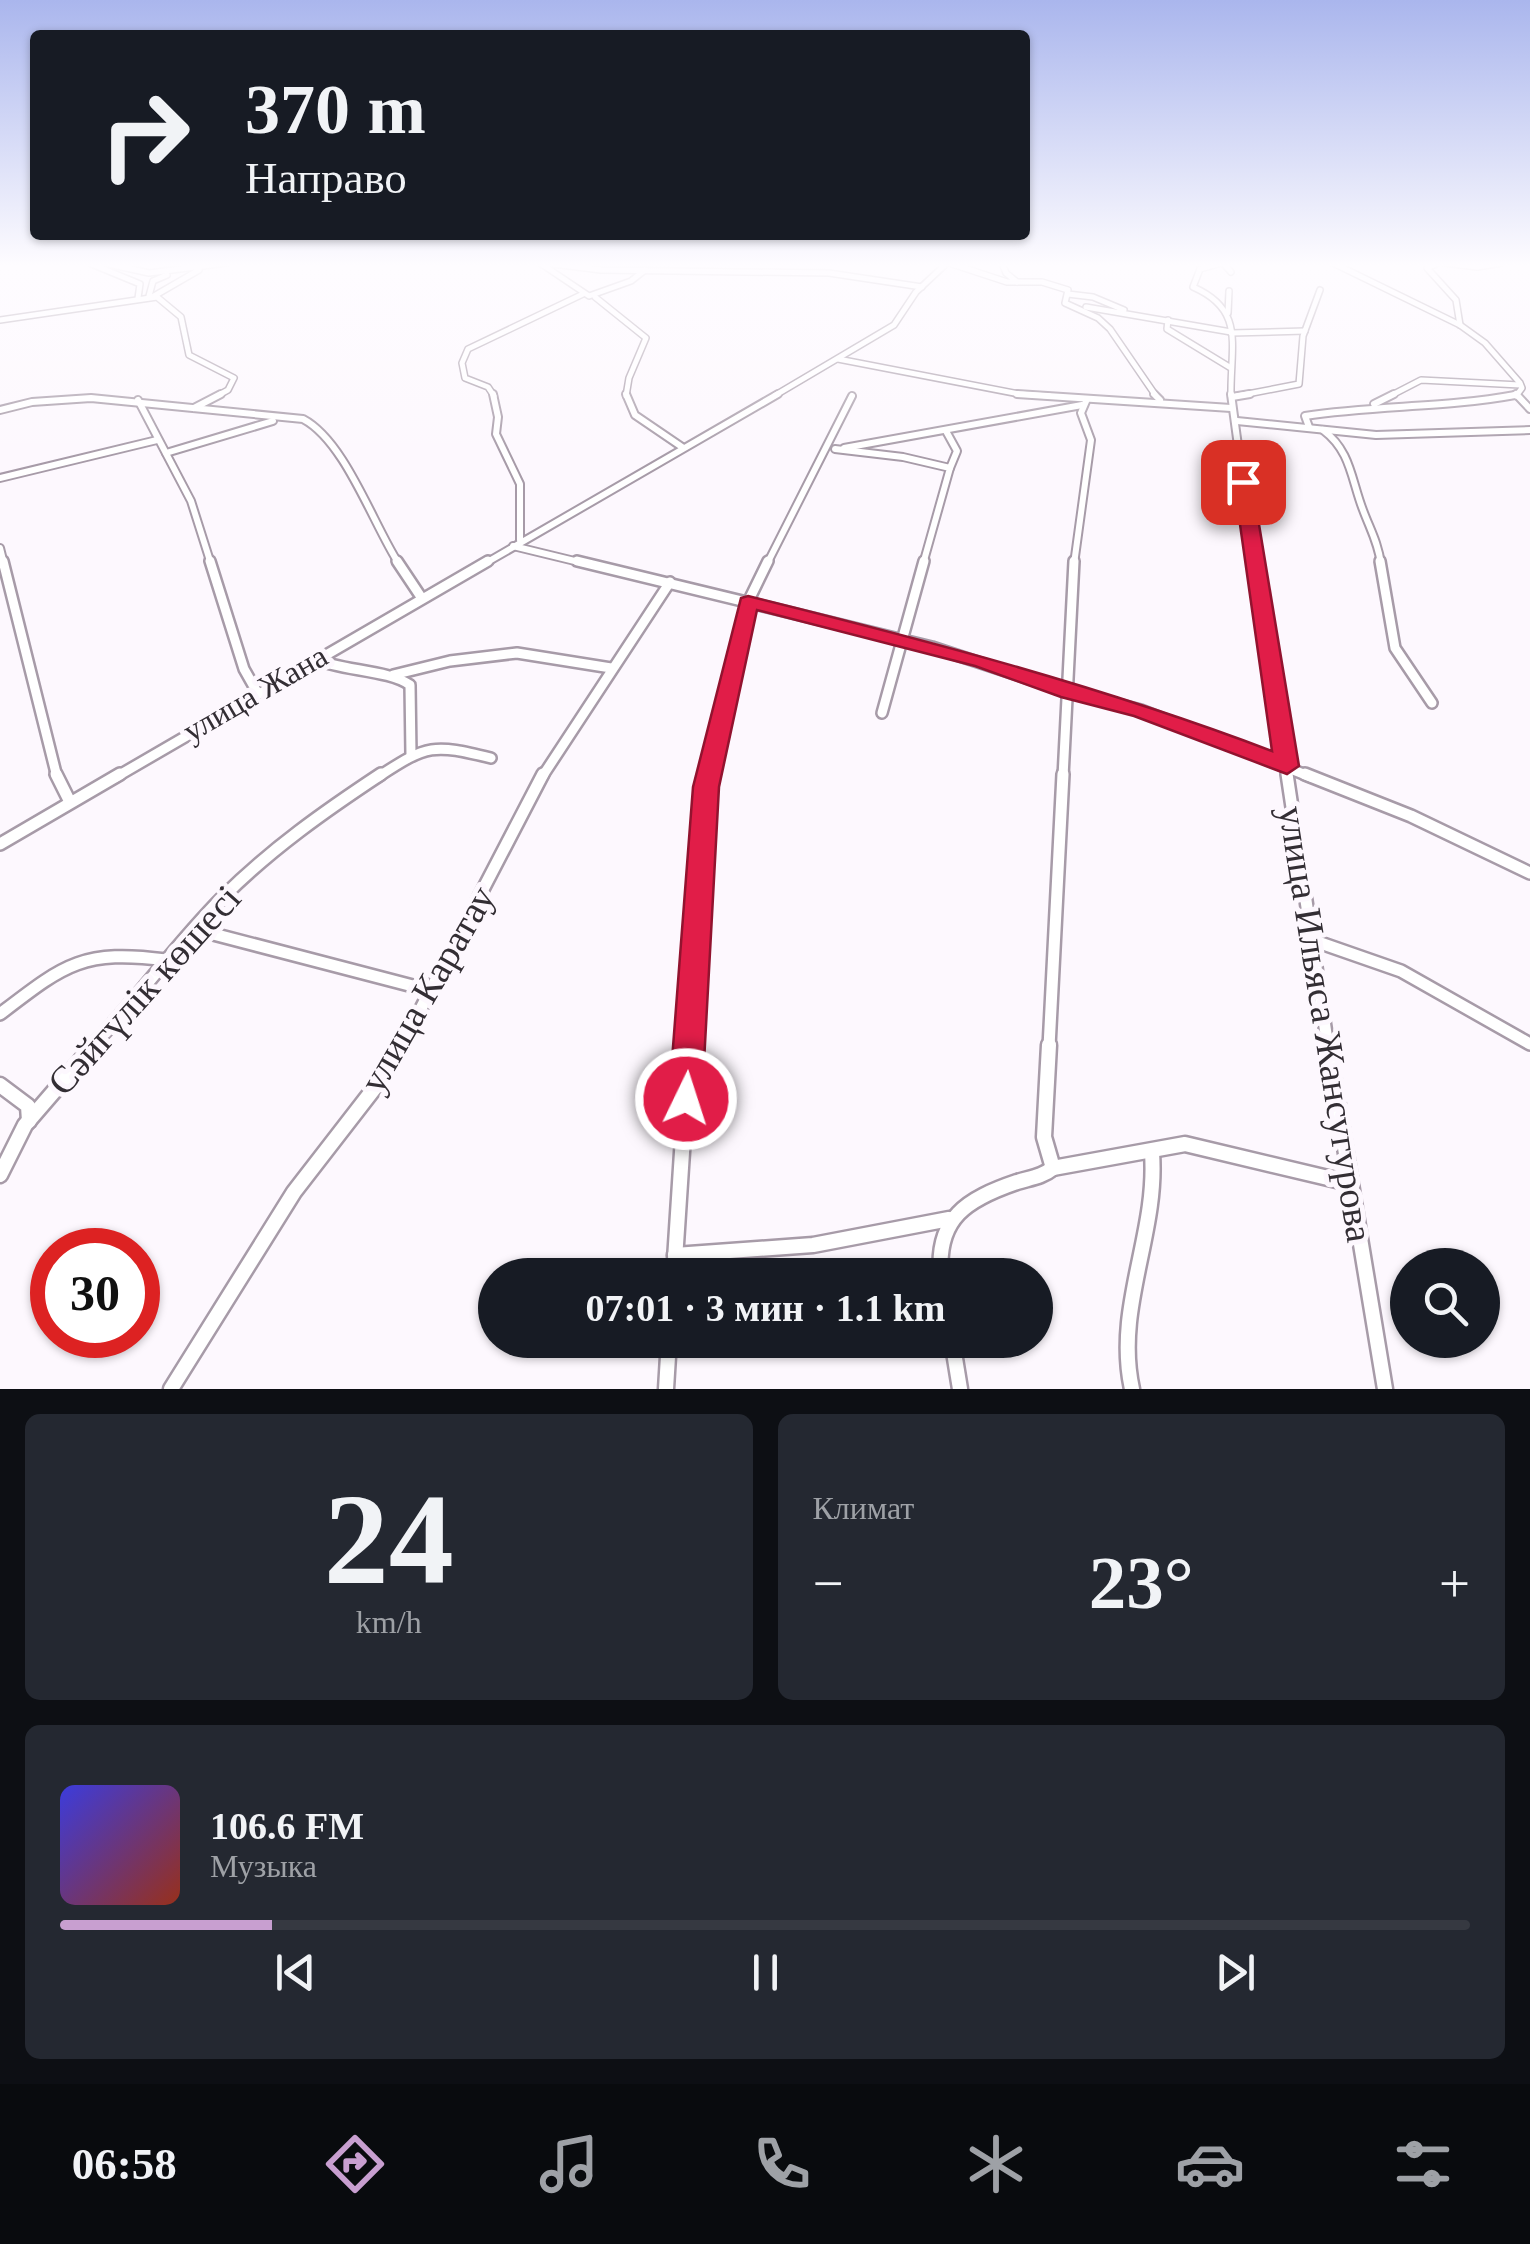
<!DOCTYPE html>
<html lang="ru">
<head>
<meta charset="utf-8">
<style>
	:root { --surface:#171b24; --page:#242831; --text:#f1f3f6; --muted:#9ea1a6; --line:#363941; --accent:#c89fd0 }
	body { margin:0; font-family:"Times New Roman",serif; background:var(--page); color:var(--text); height:100vh; display:flex; flex-direction:column; font-size:38px; white-space:nowrap }
	* { box-sizing:border-box; margin:0 }
	p { font-size:32px; color:var(--muted) }
	.icon { flex:none; width:55px; height:55px; fill:none; stroke:currentColor; stroke-width:2; stroke-linecap:round; stroke-linejoin:round }
	.map { position:relative; height:1389px; overflow:hidden }
	.drawer { display:flex; flex-direction:column; gap:25px; padding:25px; background:#0d0f14; flex:1 }
	.drawer>* { flex:none }
	.banner { position:absolute; left:30px; top:30px; width:1000px; height:210px; border-radius:10px; box-shadow:0 2px 8px #0004; background:#171b24; color:var(--text); overflow:hidden }
	.buttons { position:absolute; left:1390px; top:1248px; display:grid; gap:20px }
	.buttons a { display:grid; place-items:center; width:110px; height:110px; border-radius:50%; background:var(--surface); box-shadow:0 2px 8px #0004; font-size:50px }
	.speed { position:absolute; left:30px; top:1228px; display:flex; gap:20px; font-size:50px; font-weight:700; text-align:center }
	.speed>* { display:grid; place-content:center; width:130px; height:130px; border-radius:50%; background:var(--surface); box-shadow:0 2px 8px #0004; line-height:1 }
	.speed .limit { border:15px solid #d22; background:#fff; color:#111 }
	.pin { position:absolute; display:grid; place-items:center; width:85px; height:85px; color:#fff; margin:-42px; border-radius:20px; box-shadow:0 5px 15px #0006 }
	.me { position:absolute; width:110px; margin:-55px; rotate:4deg; stroke-linejoin:round; filter:drop-shadow(0 0 8px #0008) }
	.turn { display:flex; align-items:center; gap:35px; height:210px; padding:0 50px; font-size:45px }
	.turn .icon { width:130px; height:130px; stroke-width:2.5 }
	.turn b { display:block; font-size:70px; line-height:85px }
	.big { font-size:75px; font-weight:700; line-height:1.1 }
	.drawer .card { flex:1; display:flex; flex-direction:column; justify-content:center; gap:15px; min-width:0; padding:0 35px; border-radius:15px; background:var(--page) }
	.drawer .dial { align-items:center; gap:0 }
	.dial b { font-size:130px; line-height:1 }
	.song { display:flex; align-items:center; gap:30px }
	.cover { width:120px; height:120px; border-radius:15px; background:linear-gradient(135deg,hsl(240 70% 55%),hsl(10 70% 35%)) }
	.played { height:10px; border-radius:5px; background:linear-gradient(90deg,var(--accent) 15%,var(--line) 15%) }
	.keys { display:flex; justify-content:space-around; direction:ltr }
	.heat { display:flex; justify-content:space-between; align-items:center; font-size:55px; direction:ltr }
	.drawer .tiles { flex:1; display:grid; gap:25px; grid-template-columns:1fr 1fr }
	.card:last-child { grid-column:span 2 }
	.trip { position:absolute; left:478px; top:1258px; width:575px; height:100px; border-radius:50px; background:var(--surface); box-shadow:0 2px 8px #0004; font-weight:700; line-height:100px; text-align:center }
	.menu { display:flex; height:160px; justify-content:space-around; align-items:center; background:#090b0e; color:var(--muted) }
	.menu .icon { width:70px; height:70px }
	.menu .current { color:var(--accent) }
	.menu b { font-size:45px; color:var(--text) }
	.map>svg:first-child { display:block }
	.lines { fill:none; stroke-linecap:round; stroke-linejoin:round }
	.street-far4-casing { stroke:#a79ba8; stroke-width:8 }
	.street-far3-casing { stroke:#a79ba8; stroke-width:10 }
	.street-far2-casing { stroke:#a79ba8; stroke-width:14 }
	.street-far1-casing { stroke:#a79ba8; stroke-width:16 }
	.street-casing { stroke:#a79ba8; stroke-width:19 }
	.street-far4 { stroke:#fff; stroke-width:5 }
	.street-far3 { stroke:#fff; stroke-width:6 }
	.street-far2 { stroke:#fff; stroke-width:9 }
	.street-far1 { stroke:#fff; stroke-width:11 }
	.street { stroke:#fff; stroke-width:14 }
	.route { fill:#e11d48; stroke:#92132f; stroke-width:2.5 }
	.labels { text-anchor:middle; stroke-width:10; stroke-linejoin:round; paint-order:stroke }
	.street-label { font-size:32px; fill:#332e34; stroke:#fdf8fe }
	.near-street-label { font-size:38px; fill:#332e34; stroke:#fdf8fe }
</style>
</head>
<body>
<div class="map">
<svg width="1530" height="1389" viewBox="0 0 1530 1389">
	<rect width="100%" height="100%" fill="#fdf8fe"/>
	<g class="lines">
		<defs>
			<g id="street-far4">
				<polyline points="89,263 140,284 138,298"/>
				<polyline points="104,263 149,273 226,263"/>
				<polyline points="540,263 589,296 631,281 645,270"/>
				<polyline points="545,263 601,270 829,273 922,287"/>
				<polyline points="949,263 1007,282 1042,282 1068,290 1065,303 1098,318 1110,329 1156,396"/>
				<polyline points="1002,263 1006,273 1017,282"/>
				<path d="M 1221,263 L 1200,269 L 1193,287 C 1246,310 1230,346 1231,396"/>
				<polyline points="1223,263 1231,272"/>
				<polyline points="1333,263 1460,325 1485,343 1520,383 1522,388 1516,396"/>
				<polyline points="1438,263 1427,268 1456,300 1460,325"/>
				<polyline points="1445,263 1477,267 1502,263"/>
				<polyline points="1068,294 1093,297 1124,310"/>
				<polyline points="149,296 153,281 167,275"/>
				<polyline points="154,296 199,270"/>
				<polyline points="595,297 646,338 629,378 626,396"/>
				<polyline points="1086,307 1231,332"/>
				<polyline points="1228,313 1229,291"/>
				<polyline points="0,320 157,297 181,317 189,355 234,378 228,390 217,396"/>
				<polyline points="1168,320 1167,329 1231,368"/>
				<polyline points="1231,333 1305,331"/>
				<polyline points="838,359 1019,394 1050,396"/>
				<polyline points="494,396 488,387 465,378 462,363 468,349 583,294"/>
				<polyline points="774,396 894,325 916,292 947,263"/>
				<polyline points="1237,396 1299,384 1303,336 1320,290"/>
				<polyline points="1390,396 1421,380 1520,385"/>
				<polyline points="1509,396 1515,395"/>
			</g>
			<g id="street-far3">
				<polyline points="493,394 498,417 496,434 520,484 520,540"/>
				<polyline points="626,394 635,415 682,447"/>
				<polyline points="1017,394 1231,408"/>
				<polyline points="1154,394 1160,400"/>
				<polyline points="1231,394 1254,564"/>
				<polyline points="1516,394 1530,409"/>
				<polyline points="1232,397 1250,394"/>
				<polyline points="138,400 191,501 211,564"/>
				<polyline points="1374,404 1394,394"/>
				<polyline points="194,408 221,394"/>
				<path d="M 0,410 L 32,402 L 91,398 L 303,419 C 345,441 373,524 399,564"/>
				<polyline points="1237,421 1376,435 1530,430"/>
				<path d="M 1309,427 L 1305,416 C 1375,405 1445,408 1515,395"/>
				<path d="M 1323,430 C 1351,451 1351,479 1363,510 C 1370,529 1378,542 1381,564"/>
				<polyline points="946,431 957,451 950,468"/>
				<polyline points="844,448 1082,405"/>
				<polyline points="835,449 903,457 950,468 923,564"/>
				<polyline points="166,453 273,421"/>
				<polyline points="0,478 157,440"/>
				<polyline points="513,546 587,564"/>
				<polyline points="0,548 4,564"/>
				<polyline points="484,564 778,394"/>
				<polyline points="767,564 852,396"/>
				<polyline points="1074,564 1091,440 1081,413 1087,399"/>
			</g>
			<g id="street-far2">
				<polyline points="3,561 57,777"/>
				<polyline points="210,561 244,669 257,692"/>
				<polyline points="397,561 421,597"/>
				<polyline points="577,561 932,647 1069,692 1141,710 1311,777"/>
				<polyline points="1254,561 1287,777"/>
				<polyline points="1380,561 1395,648 1432,703"/>
				<path d="M 314,659 C 343,671 389,670 410,685 L 411,755"/>
				<polyline points="393,675 450,661 517,653 611,668"/>
				<polyline points="882,713 924,561"/>
				<polyline points="116,777 488,561"/>
				<path d="M 378,777 C 428,744 433,744 491,758"/>
				<polyline points="542,777 670,582"/>
				<polyline points="708,777 748,602 768,561"/>
				<polyline points="1063,777 1074,561"/>
			</g>
			<g id="street-far1">
				<polyline points="56,774 70,802"/>
				<polyline points="1287,774 1328,1047"/>
				<polyline points="1305,774 1411,816 1530,873"/>
				<polyline points="0,844 120,774"/>
				<polyline points="194,929 432,991"/>
				<polyline points="1312,940 1401,971 1530,1044"/>
				<path d="M 0,1014 C 64,965 82,949 166,960"/>
				<path d="M 91,1047 C 138,999 176,944 223,897 C 271,849 325,811 381,774"/>
				<polyline points="401,1047 543,774"/>
				<polyline points="689,1047 709,774"/>
				<polyline points="1049,1047 1063,774"/>
			</g>
			<g id="street">
				<polyline points="1049,1045 1044,1137 1053,1168"/>
				<polyline points="1328,1045 1385,1389"/>
				<polyline points="0,1085 28,1106 29,1121"/>
				<polyline points="1053,1168 1185,1144 1349,1183"/>
				<polyline points="0,1175 25,1125 94,1045"/>
				<polyline points="675,1255 813,1245 949,1219"/>
				<polyline points="674,1275 689,1045"/>
				<path d="M 941,1275 C 936,1218 967,1199 1017,1182 C 1030,1178 1042,1177 1053,1168"/>
				<polyline points="952,1340 960,1389"/>
				<polyline points="171,1389 294,1192 390,1068 402,1045"/>
				<polyline points="666,1389 669,1340"/>
				<path d="M 1132,1389 C 1114,1308 1158,1234 1152,1153"/>
			</g>
		</defs>
		<use href="#street-far4" class="street-far4-casing"/>
		<use href="#street-far3" class="street-far3-casing"/>
		<use href="#street-far2" class="street-far2-casing"/>
		<use href="#street-far1" class="street-far1-casing"/>
		<use href="#street" class="street-casing"/>
		<use href="#street-far4" class="street-far4"/>
		<use href="#street-far3" class="street-far3"/>
		<use href="#street-far2" class="street-far2"/>
		<use href="#street-far1" class="street-far1"/>
		<use href="#street" class="street"/>
	</g>
	<linearGradient id="sky" x2="0" y2="1"><stop stop-color="#aab6ed"/><stop offset="0.58" stop-color="#fefcff"/><stop offset="1" stop-color="#fefcff" stop-opacity="0"/></linearGradient>
	<rect width="1530" height="457" fill="url(#sky)"/>
	<path class="route" d="M 1243,477 L 1252,482 L 1299,766 L 1287,774 L 1134,716 L 1061,697 L 975,666 L 757,610 L 719,787 L 702,1099 L 697,1110 L 686,1114 L 674,1110 L 669,1099 L 693,787 L 741,598 L 748,596 C 926,640 1101,686 1272,751 L 1234,482 Z"/>
	<g class="labels">
		<g class="street-label">
			<text transform="translate(255 693) rotate(-30)" y="11">улица Жана</text>
		</g>
		<g class="near-street-label">
			<text transform="translate(427 989) rotate(-60)" y="13">улица Каратау</text>
			<text transform="translate(144 990) rotate(-48)" y="13">Сәйгүлік көшесі</text>
			<text transform="translate(1326 1024) rotate(81)" y="13">улица Ильяса Жансугурова</text>
		</g>
	</g>
</svg>
<div class="buttons">
<a><svg class="icon" aria-label="search" viewBox="0 0 24 24"><circle cx="10" cy="10" r="6"/><path d="M15 15l6 6"/></svg></a>
</div>
<div class="speed"><div class="limit">30</div></div>
<div class="pin" style="left:1243px;top:482px;background:#d93025"><svg class="icon" aria-label="arrive" viewBox="0 0 24 24"><path d="M6 21V4h12l-3 4 3 4H6"/></svg></div>
<svg class="me" style="left:686px;top:1099px" viewBox="-20 -20 40 40"><circle r="17" fill="#e11d48" stroke="#fff" stroke-width="3"/><path d="M0-11L8 9 0 5-8 9z" fill="#fff"/></svg>
<div class="trip">07:01 · 3 мин · 1.1 km</div>
<div class="banner">
<div class="turn"><svg class="icon" aria-label="right" viewBox="0 0 24 24"><path d="M7 20v-9h11M14 6l5 5-5 5"/></svg><div><b>370 m</b>Направо</div></div>
</div>
</div>
<section class="drawer">
<div class="tiles">
<div class="card dial"><b>24</b><p>km/h</p></div>
<div class="card"><p>Климат</p>
<div class="heat"><a>−</a><b class="big">23°</b><a>+</a></div>
</div>
<div class="card">
<div class="song"><i class="cover"></i><div><b>106.6 FM</b><p>Музыка</p></div></div>
<div class="played"></div>
<div class="keys"><svg class="icon" aria-label="previous" viewBox="0 0 24 24"><path d="M18 5L8 12l10 7zM5 5v14"/></svg><svg class="icon" aria-label="pause" viewBox="0 0 24 24"><path d="M8 5v14M16 5v14"/></svg><svg class="icon" aria-label="next" viewBox="0 0 24 24"><path d="M6 5l10 7-10 7zM19 5v14"/></svg></div>
</div>
</div>
</section>
<nav class="menu">
<b>06:58</b>
<svg class="icon current" aria-label="directions" viewBox="0 0 24 24"><path d="M12 3l9 9-9 9-9-9zM9 14v-3h6M13 9l2 2-2 2"/></svg>
<svg class="icon" aria-label="music" viewBox="0 0 24 24"><path d="M9 18V5l10-2v13"/><circle cx="6" cy="18" r="3"/><circle cx="16" cy="16" r="3"/></svg>
<svg class="icon" aria-label="phone" viewBox="0 0 24 24"><path d="M5 4h4l2 5-3 2q2 4 5 5l2-3 5 2v4C11 20 4 13 5 4z"/></svg>
<svg class="icon" aria-label="climate" viewBox="0 0 24 24"><path d="M12 3v18M4 7l16 10M4 17L20 7"/></svg>
<svg class="icon" aria-label="car" viewBox="0 0 24 24"><path d="M5 17H2v-5l4-1 3-4h7l3 4 3 1v5h-3M9 17h6M6 11h13"/><circle cx="7" cy="17" r="2"/><circle cx="17" cy="17" r="2"/></svg>
<svg class="icon" aria-label="filters" viewBox="0 0 24 24"><path d="M4 7h16M4 17h16"/><circle cx="9" cy="7" r="2"/><circle cx="15" cy="17" r="2"/></svg>
</nav>
</body>
</html>
